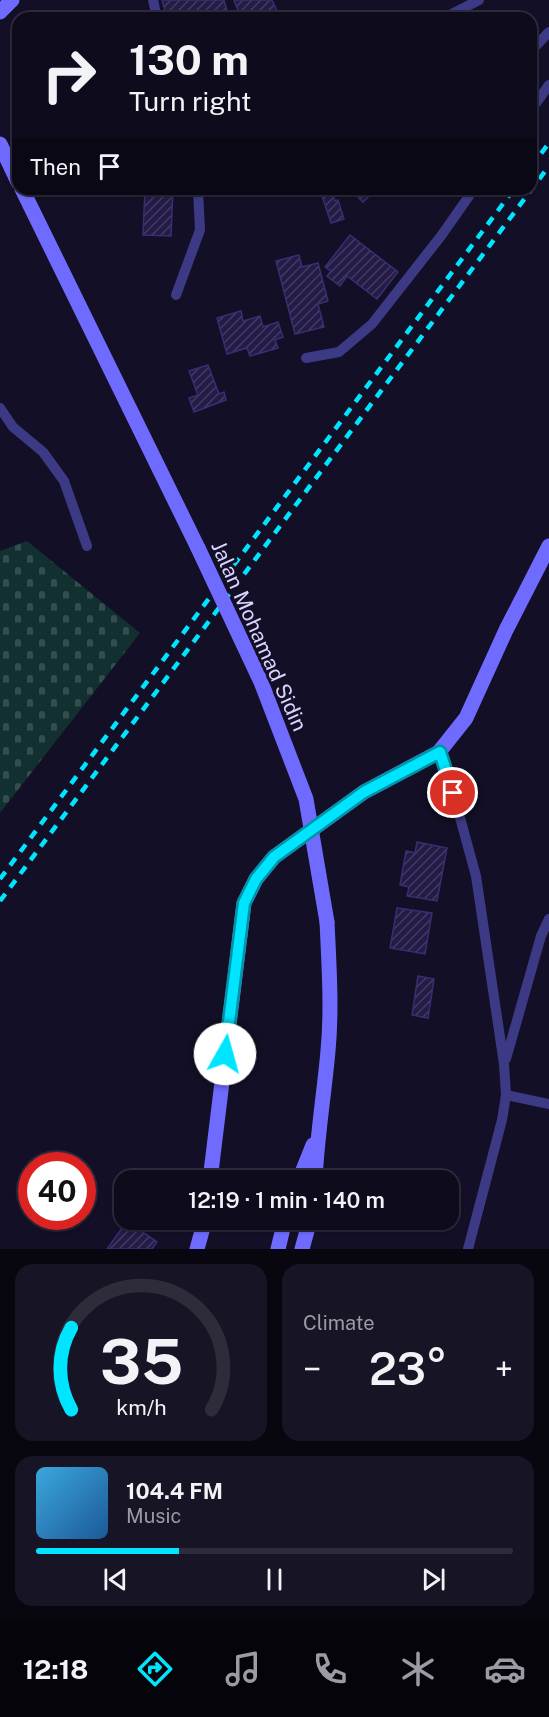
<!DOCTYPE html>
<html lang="en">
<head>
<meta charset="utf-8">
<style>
	:root { --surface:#0e0b1c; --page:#171425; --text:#f1f3f6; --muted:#9b9ba3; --line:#2e2b3b; --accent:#00e5ff }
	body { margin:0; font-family:"Public Sans",sans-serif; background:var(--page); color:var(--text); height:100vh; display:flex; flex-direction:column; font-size:22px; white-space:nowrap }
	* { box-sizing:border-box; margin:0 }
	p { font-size:20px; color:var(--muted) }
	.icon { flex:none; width:33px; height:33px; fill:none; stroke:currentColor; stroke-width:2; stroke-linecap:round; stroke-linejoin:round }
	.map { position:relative; height:1249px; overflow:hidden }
	.sheet { display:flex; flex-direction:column; gap:15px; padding:15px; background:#08060f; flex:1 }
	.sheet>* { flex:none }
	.guide { position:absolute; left:12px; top:12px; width:525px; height:183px; border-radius:18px; box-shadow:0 2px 4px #0004,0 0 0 2px var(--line); background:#0e0b1c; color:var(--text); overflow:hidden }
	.speed { position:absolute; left:18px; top:1152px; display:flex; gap:12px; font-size:30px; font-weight:700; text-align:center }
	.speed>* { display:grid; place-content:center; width:78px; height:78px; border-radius:50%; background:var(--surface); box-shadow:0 2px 4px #0004,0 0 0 2px var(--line); line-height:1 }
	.speed .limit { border:9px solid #d22; background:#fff; color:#111 }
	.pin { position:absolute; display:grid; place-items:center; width:51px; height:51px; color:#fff; margin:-26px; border:3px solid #fff; border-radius:50%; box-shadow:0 2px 6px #0007 }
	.me { position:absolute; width:66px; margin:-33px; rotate:7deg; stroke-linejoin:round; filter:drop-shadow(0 0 4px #0008) }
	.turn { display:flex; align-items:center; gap:21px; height:126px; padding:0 18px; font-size:27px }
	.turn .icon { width:78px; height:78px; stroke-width:2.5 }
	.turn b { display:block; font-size:42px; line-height:51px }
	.then { display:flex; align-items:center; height:57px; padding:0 18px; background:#0003; gap:12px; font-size:22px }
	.big { font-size:45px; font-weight:600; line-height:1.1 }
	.sheet .tile { flex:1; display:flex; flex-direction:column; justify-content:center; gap:9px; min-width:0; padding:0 21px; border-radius:18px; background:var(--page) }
	.sheet .dial { align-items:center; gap:0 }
	.dial svg { height:156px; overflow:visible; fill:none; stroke:var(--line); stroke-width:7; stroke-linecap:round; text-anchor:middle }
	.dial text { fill:var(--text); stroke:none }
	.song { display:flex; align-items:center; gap:18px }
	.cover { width:72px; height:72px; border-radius:9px; background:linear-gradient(135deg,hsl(200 70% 55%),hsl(210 70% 35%)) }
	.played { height:6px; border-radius:3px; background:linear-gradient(90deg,var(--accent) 30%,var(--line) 30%) }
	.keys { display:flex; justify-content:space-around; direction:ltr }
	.heat { display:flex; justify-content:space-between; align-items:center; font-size:33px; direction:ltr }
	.sheet .tiles { flex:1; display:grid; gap:15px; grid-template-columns:1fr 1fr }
	.tile:last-child { grid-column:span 2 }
	.trip { position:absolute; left:114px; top:1170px; width:345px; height:60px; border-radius:18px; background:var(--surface); box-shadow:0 2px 4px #0004,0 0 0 2px var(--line); font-weight:600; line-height:60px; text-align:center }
	.menu { display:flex; height:96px; justify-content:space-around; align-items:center; background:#06040b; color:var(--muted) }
	.menu .icon { width:42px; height:42px }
	.menu .active { color:var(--accent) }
	.menu b { font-size:27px; color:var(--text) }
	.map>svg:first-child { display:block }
	.cemetery { fill:url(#cemetery-stones) }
	.building { fill:url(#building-hatch); stroke:#3b2d73; stroke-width:1.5 }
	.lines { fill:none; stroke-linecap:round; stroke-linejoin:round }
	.lane { stroke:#3d3a85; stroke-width:10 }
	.secondary { stroke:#6f6bff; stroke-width:15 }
	.rail { stroke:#00e5ff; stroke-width:4.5; stroke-dasharray:9 8; stroke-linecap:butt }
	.secondary-bridge { stroke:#6f6bff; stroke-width:15 }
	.route-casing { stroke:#0095a6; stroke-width:15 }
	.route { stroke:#00e5ff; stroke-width:10 }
	.labels { text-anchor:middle; stroke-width:6; stroke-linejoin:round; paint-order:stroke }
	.street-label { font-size:21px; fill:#d9d4ff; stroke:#130f26 }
</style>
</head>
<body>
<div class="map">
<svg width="549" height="1249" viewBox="0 0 549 1249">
	<defs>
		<pattern id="cemetery-stones" width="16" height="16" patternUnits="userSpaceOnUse" patternTransform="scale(1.5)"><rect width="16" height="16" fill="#12302f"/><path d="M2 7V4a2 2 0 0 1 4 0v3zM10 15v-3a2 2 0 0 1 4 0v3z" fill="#344d4e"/></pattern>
		<pattern id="building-hatch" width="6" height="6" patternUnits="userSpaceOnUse" patternTransform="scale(1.5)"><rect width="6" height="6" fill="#241b47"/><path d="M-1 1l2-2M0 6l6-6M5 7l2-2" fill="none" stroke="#433b63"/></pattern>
	</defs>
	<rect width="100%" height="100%" fill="#130f26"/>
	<polygon class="cemetery" points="27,541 140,633 0,813 0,551"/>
	<g class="building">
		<polygon points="162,0 224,0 229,18 167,18"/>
		<polygon points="234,0 272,0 277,11 259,18 241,18"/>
		<polygon points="145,189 173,189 171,236 143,235"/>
		<polygon points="350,189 377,189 363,202"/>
		<polygon points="333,193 335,201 338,200 344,219 331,223 322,196"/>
		<polygon points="350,235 398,272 377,299 347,276 340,286 327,276 331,271 325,267"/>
		<polygon points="299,255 302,267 318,263 328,301 318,304 324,327 295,334 276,261"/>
		<polygon points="241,311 243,321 260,316 263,327 278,322 283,337 275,340 278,348 250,356 247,348 227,354 217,318"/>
		<polygon points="208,365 219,394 224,392 226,400 194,412 189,398 198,395 189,371"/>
		<polygon points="417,842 447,848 437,901 407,896 409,887 400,885 406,851 415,853"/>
		<polygon points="397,908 432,913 425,954 390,948"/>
		<polygon points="418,976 434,979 428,1018 412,1015"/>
		<polygon points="127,1221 157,1242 152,1249 107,1249"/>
	</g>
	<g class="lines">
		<g class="lane">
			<polyline points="153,0 157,18"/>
			<polyline points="444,18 479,0"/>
			<polyline points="531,51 549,32"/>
			<polyline points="531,110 549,85"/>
			<polyline points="176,295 200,230 198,189"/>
			<polyline points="306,358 339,352 372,324 441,236 474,189"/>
			<polyline points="0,408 13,427 43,452 64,481 87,546"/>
			<polyline points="439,752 459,814 476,876 504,1064 506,1095 502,1120 468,1249"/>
			<polyline points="506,1059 541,936 549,919"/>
			<polyline points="506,1095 549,1104"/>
		</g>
		<g class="secondary">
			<polyline points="0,12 12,0"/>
			<polyline points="0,144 18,182"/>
			<polyline points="22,189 198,548"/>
			<polyline points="210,1180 244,903 256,879 274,857 364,792 439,752 466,718 506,630 549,546"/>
			<polyline points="299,1180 313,1145"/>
			<path d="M 315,1180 C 317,1137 324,1095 328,1051 C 332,1009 329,965 327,922"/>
			<polyline points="197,1249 205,1220"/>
			<polyline points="278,1249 285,1220"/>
			<polyline points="302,1249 310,1220"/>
		</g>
		<g class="rail">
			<polyline points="531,167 549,143"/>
			<polyline points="0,879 514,189"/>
			<polyline points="0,901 549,166"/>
		</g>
		<polyline class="secondary-bridge" points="198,548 261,682 306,799 327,922"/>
	</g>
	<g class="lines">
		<defs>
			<polyline id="route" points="225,1054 244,903 256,879 274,857 364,792 440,752 453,793"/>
		</defs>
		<use href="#route" class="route-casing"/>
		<use href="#route" class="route"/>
	</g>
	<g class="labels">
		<g class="street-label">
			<text transform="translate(259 636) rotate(66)" y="7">Jalan Mohamad Sidin</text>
		</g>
	</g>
</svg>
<div class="speed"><div class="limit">40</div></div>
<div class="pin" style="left:453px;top:793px;background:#d93025"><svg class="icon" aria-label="arrive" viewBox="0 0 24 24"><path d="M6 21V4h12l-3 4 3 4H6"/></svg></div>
<svg class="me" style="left:225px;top:1054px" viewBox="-20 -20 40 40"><circle r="19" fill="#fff"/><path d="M0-13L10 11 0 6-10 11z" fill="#00e5ff"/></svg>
<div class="trip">12:19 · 1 min · 140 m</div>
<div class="guide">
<div class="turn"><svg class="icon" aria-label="right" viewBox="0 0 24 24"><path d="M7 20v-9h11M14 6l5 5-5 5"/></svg><div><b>130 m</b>Turn right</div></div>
<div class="then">Then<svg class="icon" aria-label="arrive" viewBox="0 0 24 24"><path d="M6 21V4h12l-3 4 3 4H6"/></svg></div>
</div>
</div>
<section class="sheet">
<div class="tiles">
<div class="tile dial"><svg viewBox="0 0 100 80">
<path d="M14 69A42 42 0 1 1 86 69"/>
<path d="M14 69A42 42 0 0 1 14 27" stroke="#00e5ff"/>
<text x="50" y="56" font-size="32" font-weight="700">35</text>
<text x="50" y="72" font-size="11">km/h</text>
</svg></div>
<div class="tile"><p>Climate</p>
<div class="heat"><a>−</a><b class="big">23°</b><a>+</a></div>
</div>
<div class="tile">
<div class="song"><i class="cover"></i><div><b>104.4 FM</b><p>Music</p></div></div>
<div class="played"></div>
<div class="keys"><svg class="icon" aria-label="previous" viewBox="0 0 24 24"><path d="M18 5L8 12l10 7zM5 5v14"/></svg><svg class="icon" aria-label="pause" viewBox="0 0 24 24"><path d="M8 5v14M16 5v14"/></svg><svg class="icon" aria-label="next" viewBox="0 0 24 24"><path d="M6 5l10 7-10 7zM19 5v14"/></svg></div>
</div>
</div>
</section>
<nav class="menu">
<b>12:18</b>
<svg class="icon active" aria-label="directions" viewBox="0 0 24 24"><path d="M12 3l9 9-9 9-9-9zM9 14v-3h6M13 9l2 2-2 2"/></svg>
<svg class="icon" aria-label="music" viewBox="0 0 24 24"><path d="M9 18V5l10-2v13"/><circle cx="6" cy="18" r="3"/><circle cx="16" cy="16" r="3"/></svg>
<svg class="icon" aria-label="phone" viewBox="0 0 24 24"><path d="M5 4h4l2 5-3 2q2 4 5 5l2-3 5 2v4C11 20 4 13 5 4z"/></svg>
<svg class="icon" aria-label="climate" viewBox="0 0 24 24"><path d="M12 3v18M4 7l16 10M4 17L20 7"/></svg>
<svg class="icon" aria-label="car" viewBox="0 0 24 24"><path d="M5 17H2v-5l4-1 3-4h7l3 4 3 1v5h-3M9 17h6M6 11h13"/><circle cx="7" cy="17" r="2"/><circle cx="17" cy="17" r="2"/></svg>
</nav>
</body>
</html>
